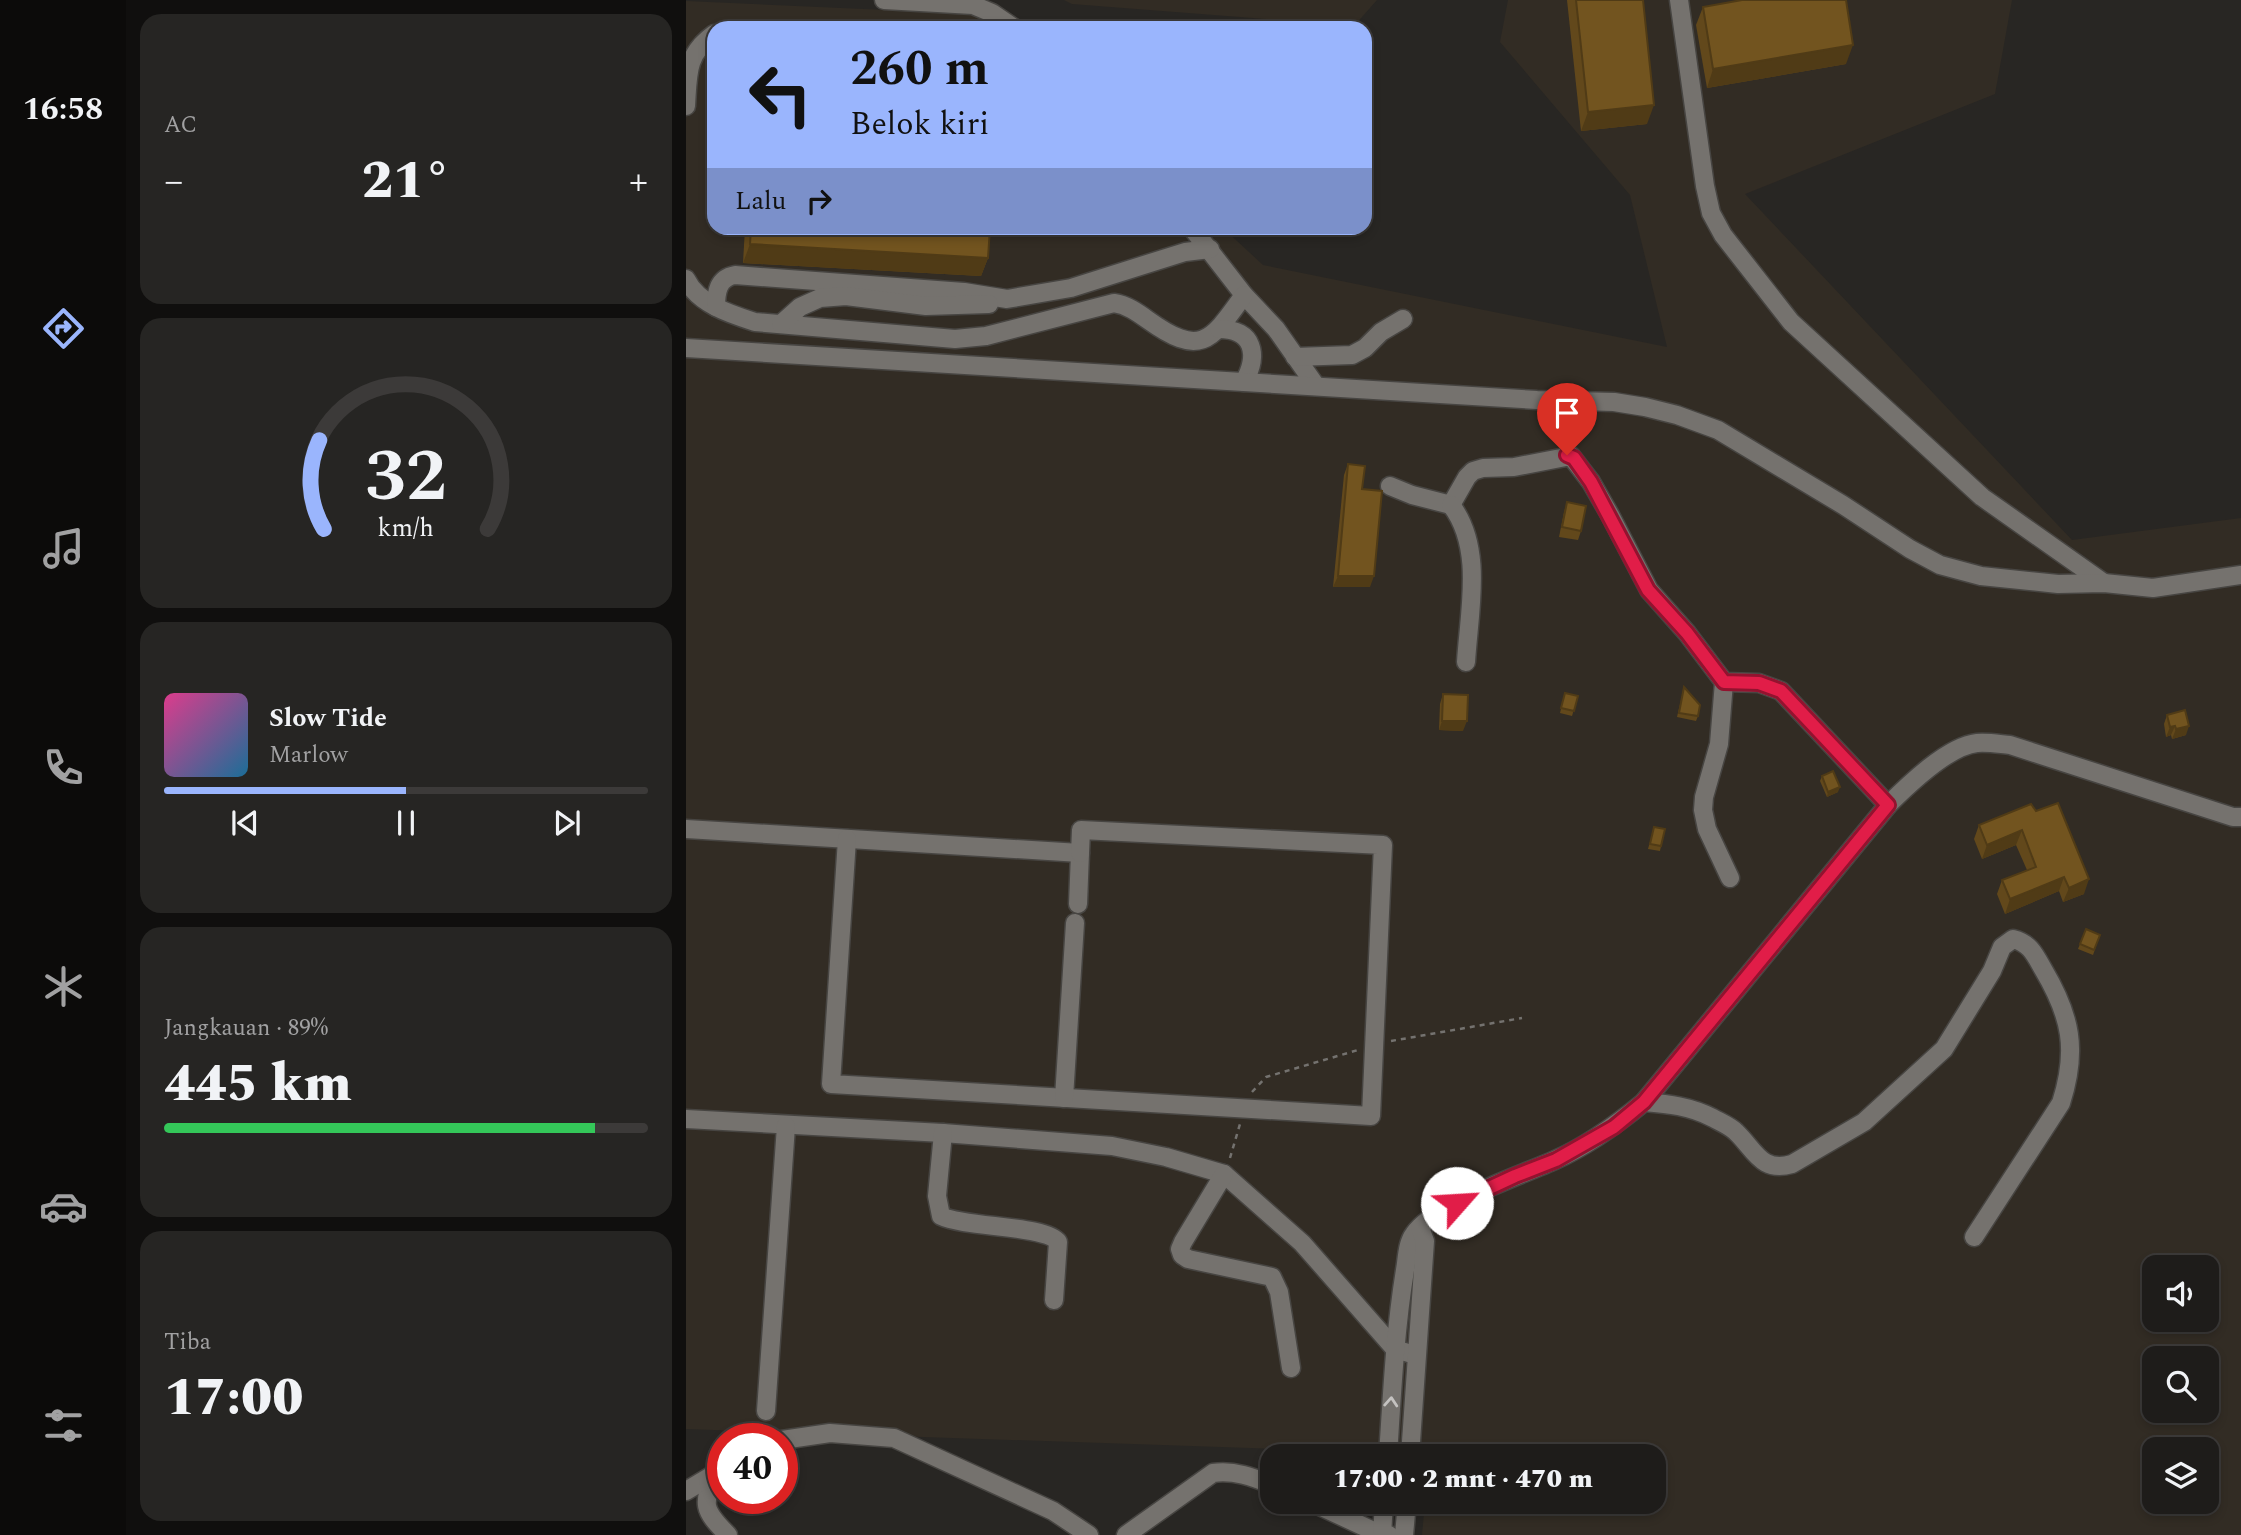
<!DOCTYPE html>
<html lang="id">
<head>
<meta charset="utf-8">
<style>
	:root { --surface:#1e1c1a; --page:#262523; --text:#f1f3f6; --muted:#a1a1a2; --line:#3c3a39; --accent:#9ab5fd }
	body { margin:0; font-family:Spectral,serif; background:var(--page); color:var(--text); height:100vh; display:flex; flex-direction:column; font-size:26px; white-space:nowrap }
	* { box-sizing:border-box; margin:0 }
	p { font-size:23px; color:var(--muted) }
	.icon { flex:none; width:38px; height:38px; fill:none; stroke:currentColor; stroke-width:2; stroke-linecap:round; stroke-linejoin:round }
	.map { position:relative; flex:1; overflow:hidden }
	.side { display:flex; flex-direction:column; gap:14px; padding:14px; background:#100f0e; width:560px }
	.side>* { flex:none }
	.top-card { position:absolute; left:21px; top:21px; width:665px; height:214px; border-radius:21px; box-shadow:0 4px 10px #0003,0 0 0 2px var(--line); background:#9ab5fd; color:#111; overflow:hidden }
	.buttons { position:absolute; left:1456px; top:1255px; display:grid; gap:14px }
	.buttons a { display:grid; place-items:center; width:77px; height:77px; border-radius:14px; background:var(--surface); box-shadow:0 4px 10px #0003,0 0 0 2px var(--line); font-size:35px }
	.speed { position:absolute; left:21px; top:1423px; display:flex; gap:14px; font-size:35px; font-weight:700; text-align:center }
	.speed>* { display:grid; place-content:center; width:91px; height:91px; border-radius:50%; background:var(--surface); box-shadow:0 4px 10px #0003,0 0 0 2px var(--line); line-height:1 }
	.speed .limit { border:10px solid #d22; background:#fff; color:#111 }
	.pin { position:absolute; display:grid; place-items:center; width:60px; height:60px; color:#fff; margin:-72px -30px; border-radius:50% 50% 50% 0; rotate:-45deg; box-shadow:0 0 7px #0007 }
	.pin .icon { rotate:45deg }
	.me { position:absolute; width:77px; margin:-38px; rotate:64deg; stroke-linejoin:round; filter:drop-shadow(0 0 5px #0008) }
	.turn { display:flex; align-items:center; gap:24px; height:147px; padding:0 28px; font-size:32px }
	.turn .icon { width:91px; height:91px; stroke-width:2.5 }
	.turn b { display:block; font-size:49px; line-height:60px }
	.then { display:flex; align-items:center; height:66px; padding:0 28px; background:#0003; gap:14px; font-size:26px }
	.big { font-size:52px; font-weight:800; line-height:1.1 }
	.side .card { flex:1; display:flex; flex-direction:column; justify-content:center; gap:10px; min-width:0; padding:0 24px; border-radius:21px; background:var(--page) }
	.side .dial { align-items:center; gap:0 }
	.dial svg { height:182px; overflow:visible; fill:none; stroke:var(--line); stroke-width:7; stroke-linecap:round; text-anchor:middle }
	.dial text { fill:var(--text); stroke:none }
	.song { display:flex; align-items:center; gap:21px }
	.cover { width:84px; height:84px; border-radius:10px; background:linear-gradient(135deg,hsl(330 70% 55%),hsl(200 70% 35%)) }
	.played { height:7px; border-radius:4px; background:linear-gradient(90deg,var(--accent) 50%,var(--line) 50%) }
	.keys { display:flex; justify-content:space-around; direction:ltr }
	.heat { display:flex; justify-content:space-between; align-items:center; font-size:38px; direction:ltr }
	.charge { height:10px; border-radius:5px; background:linear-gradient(90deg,#34c759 89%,var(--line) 0) }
	.trip { position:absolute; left:574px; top:1444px; width:406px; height:70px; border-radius:21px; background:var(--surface); box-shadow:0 4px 10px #0003,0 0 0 2px var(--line); font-weight:800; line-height:70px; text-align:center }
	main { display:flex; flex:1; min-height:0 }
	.menu { display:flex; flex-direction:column; width:126px; justify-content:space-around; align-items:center; background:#0c0b0a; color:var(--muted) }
	.menu .icon { width:49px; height:49px }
	.menu .selected { color:var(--accent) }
	.menu b { font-size:32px; color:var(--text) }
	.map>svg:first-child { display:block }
	.built { fill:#322c24; fill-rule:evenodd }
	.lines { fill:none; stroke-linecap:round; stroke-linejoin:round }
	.minor-casing { stroke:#474542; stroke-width:21 }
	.path { stroke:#74726f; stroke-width:2.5; stroke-dasharray:5 5; stroke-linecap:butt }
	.minor { stroke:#75726e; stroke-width:18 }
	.wall { fill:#62481b }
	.shaded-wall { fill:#503b16 }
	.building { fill:#72541f; stroke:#503b16; stroke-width:2 }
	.oneway { stroke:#c4c2c0 }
	.route-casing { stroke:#92132f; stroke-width:18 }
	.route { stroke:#e11d48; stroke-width:12 }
</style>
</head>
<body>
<main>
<nav class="menu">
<b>16:58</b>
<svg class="icon selected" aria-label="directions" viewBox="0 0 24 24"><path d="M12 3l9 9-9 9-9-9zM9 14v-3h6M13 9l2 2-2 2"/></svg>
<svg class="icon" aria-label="music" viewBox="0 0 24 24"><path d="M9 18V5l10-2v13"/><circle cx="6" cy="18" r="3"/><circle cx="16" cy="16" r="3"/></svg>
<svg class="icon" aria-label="phone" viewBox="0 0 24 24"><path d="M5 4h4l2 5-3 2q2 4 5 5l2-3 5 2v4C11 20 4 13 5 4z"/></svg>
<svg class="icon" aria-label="climate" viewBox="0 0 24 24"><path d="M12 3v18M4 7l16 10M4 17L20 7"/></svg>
<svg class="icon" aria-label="car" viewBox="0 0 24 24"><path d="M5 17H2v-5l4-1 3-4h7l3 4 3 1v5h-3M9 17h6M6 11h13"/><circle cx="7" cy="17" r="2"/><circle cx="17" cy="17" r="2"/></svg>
<svg class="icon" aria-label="filters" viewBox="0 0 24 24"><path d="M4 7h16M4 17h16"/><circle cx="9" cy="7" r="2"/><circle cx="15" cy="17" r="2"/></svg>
</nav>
<section class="side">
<div class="card"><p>AC</p>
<div class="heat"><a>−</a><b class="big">21°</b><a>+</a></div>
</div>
<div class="card dial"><svg viewBox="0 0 100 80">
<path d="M14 69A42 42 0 1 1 86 69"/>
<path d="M14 69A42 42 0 0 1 12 30" stroke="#9ab5fd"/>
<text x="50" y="56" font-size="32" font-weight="700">32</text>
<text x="50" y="72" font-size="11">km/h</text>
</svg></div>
<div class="card">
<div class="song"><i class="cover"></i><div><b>Slow Tide</b><p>Marlow</p></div></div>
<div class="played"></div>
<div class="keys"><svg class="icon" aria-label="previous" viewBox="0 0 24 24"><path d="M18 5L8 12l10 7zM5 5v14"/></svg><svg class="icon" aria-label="pause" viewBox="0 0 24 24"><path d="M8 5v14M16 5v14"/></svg><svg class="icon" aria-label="next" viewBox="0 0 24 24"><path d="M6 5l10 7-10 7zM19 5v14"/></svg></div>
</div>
<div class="card"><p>Jangkauan · 89%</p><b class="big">445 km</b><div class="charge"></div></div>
<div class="card"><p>Tiba</p><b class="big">17:00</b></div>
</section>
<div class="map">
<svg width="1555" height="1535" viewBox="0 0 1555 1535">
	<rect width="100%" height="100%" fill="#282623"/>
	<g class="built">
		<polygon points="378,0 691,0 668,26 386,4"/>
		<path d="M 822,0 L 1326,0 L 1309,94 L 1059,194 L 1386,540 L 1555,518 L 1555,1535 L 736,1535 L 739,1502 L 968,1502 L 968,1456 L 742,1456 L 742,1454 L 0,1429 L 0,1 L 313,15 L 327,28 L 28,28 L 28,228 L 537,228 L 577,265 L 981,347 L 944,195 L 814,42 ZM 1468,1267 L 1521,1267 L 1521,1320 L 1468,1320 ZM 1468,1358 L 1521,1358 L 1521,1410 L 1468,1410 ZM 1468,1449 L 1521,1449 L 1521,1502 L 1468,1502 Z"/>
	</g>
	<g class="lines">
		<defs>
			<g id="minor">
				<polyline points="198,0 287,5 306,13 328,28"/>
				<polyline points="993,0 1019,186 1025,213 1037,235 1105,322 1296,497 1418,583"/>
				<path d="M 0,106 C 2,74 0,54 28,34"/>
				<polyline points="506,228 558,295 590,329 630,386"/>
				<path d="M 0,279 C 12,304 44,314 69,322 L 269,339 L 300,336 L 428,303 C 441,305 451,312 462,320 C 515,358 525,341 558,295"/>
				<path d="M 30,307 C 30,292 32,278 49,275 L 278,292 L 321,299 L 385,288 L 499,252 L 524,249"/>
				<polyline points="95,324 114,307 134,298 160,296 240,306 303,304"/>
				<path d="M 533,329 C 568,329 573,355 558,382"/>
				<polyline points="0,348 851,400 928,402 959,407 991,415 1032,430 1157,505 1224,549 1254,565 1295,576 1372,584 1418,583 1467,588 1555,575"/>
				<polyline points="609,357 666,355 679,348 695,332 717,319"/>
				<polyline points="704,486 726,495 765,505 781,477 787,471 797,468 828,467 885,456 905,482 924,515 963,590 1001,633 1038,682 1073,683 1095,691 1202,805"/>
				<path d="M 765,505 C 798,548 783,611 780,662"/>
				<polyline points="1038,682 1033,744 1018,797 1017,810 1021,829 1044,878"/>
				<polyline points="0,829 394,853 392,904"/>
				<polyline points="161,839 145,1084 685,1116 697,845 395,830 394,853"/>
				<polyline points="378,1098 389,923"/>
				<path d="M 958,1102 C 982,1104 1004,1106 1027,1118 C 1034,1122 1044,1126 1050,1132 C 1069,1150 1075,1173 1106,1164 L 1178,1122 L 1258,1049 L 1306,971 L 1316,947 L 1327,939 C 1344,943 1349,955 1357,969 C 1385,1016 1392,1050 1375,1103 L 1288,1237"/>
				<polyline points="0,1119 257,1133 426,1146 480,1157 538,1174 616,1243 709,1349 729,1355"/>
				<path d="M 257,1133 L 251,1196 L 255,1216 C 280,1228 360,1225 372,1242 L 368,1300"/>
				<polyline points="538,1174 497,1242 494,1249 496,1255 502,1259 586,1277 593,1292 605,1368"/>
				<polyline points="80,1411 100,1126"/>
				<polyline points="96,1440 144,1433 208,1438 367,1511 403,1535"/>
				<path d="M 702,1456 C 706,1394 709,1331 719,1270 C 721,1259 721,1243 728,1234 C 748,1204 834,1176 869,1160 C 901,1146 930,1125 958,1102 L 1202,805 C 1222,785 1262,746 1291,743 C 1301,742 1313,744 1324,745 L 1547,817 L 1555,817"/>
				<polyline points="724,1456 739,1241 734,1228"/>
				<path d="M 31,1472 C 15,1504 17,1510 42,1535"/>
				<polyline points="0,1491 30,1473"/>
				<polyline points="625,1502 696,1535 703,1535"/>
				<path d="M 440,1535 L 527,1473 C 548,1470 567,1477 586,1485"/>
				<polyline points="696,1535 698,1502"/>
				<polyline points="718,1535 721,1502"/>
			</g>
		</defs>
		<use href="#minor" class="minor-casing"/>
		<g class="path">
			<polyline points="705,1041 836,1018"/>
			<polyline points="566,1092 580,1077 672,1050"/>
			<polyline points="544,1158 554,1124"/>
		</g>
		<use href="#minor" class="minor"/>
	</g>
	<g class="wall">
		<polygon points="881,0 957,0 961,124 895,131"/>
		<polygon points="1017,7 1160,64 1021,88 1010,25"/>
		<polygon points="59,228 304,228 302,258 295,276 57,263"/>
		<polygon points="662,464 676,489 684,587 647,587 658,475"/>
		<polygon points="881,502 895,531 892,540 873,537 878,512"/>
		<polygon points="998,687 1012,716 1010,721 991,717"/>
		<polygon points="879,693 892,696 886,716 874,713"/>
		<polygon points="757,694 777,731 753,730 754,704"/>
		<polygon points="1481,715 1500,735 1486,739 1485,735 1480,737 1478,724"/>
		<polygon points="1136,776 1152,792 1141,797 1134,781"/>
		<polygon points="1345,804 1398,894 1377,902 1373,891 1319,914 1311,894 1316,880 1341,870 1330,845 1296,859 1288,839 1293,825"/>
		<polygon points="968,827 975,846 974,851 962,849"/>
		<polygon points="1414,935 1407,955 1392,949 1394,944"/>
	</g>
	<g class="shaded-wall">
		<polygon points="1167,45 1160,64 1021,88 1027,69"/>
		<polygon points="968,105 961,124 895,131 902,112"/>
		<polygon points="64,244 302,258 295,276 57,263"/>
		<polygon points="652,576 688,576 684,587 647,587"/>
		<polygon points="756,721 781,721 777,731 753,730"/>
		<polygon points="1489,726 1485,735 1480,737 1484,727"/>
		<polygon points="1503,726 1500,735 1486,739 1490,729"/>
		<polygon points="1154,787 1152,792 1141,797 1142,792"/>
		<polygon points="1336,830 1330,845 1296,859 1301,845"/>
		<polygon points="1378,877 1373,891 1319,914 1324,899"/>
		<polygon points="1403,879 1398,894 1377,902 1383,888"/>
	</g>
	<g class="building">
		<polygon points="890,0 957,0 968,105 902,112"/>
		<polygon points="1056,0 1160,0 1167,45 1027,69 1017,7"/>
		<polygon points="78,21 194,28 77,28"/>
		<polygon points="65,228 304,228 302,258 64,244"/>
		<polygon points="662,464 679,466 676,489 696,491 688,576 652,576"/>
		<polygon points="881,502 900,506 895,531 876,527"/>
		<polygon points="998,687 1014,705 1012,716 993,713"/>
		<polygon points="879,693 892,696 888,711 875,708"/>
		<polygon points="757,694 782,695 781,721 756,721"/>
		<polygon points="1499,710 1503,726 1490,729 1489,726 1484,727 1481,715"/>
		<polygon points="1147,771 1154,787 1142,792 1136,776"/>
		<polygon points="1372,803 1403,879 1383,888 1378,877 1324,899 1316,880 1350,867 1336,830 1301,845 1293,825 1345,804 1350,811"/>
		<polygon points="968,827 979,829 975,846 964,844"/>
		<polygon points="1400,929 1414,935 1408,950 1394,944"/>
	</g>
	<defs><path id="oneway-chevron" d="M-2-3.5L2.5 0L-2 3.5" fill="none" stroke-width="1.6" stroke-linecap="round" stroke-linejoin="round" transform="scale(1.75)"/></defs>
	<use class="oneway" href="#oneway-chevron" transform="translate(705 1402) rotate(-86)"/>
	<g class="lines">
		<defs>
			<polyline id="route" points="771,1203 829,1176 870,1160 928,1127 958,1102 1202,805 1095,691 1073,683 1038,682 1001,633 962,590 905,482 888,458 881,455"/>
		</defs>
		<use href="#route" class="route-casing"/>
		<use href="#route" class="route"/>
	</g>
</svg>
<div class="buttons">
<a><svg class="icon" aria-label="sound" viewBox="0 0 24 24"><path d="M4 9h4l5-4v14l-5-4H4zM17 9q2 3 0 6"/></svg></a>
<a><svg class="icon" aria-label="search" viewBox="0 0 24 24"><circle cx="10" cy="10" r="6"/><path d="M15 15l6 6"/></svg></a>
<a><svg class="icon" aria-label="layers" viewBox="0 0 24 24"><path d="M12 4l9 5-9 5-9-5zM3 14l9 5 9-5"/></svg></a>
</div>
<div class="speed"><div class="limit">40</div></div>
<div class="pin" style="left:881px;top:455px;background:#d93025"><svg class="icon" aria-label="arrive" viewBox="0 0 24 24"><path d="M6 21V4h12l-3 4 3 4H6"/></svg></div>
<svg class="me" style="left:771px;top:1203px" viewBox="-20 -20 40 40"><circle r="19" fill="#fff"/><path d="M0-13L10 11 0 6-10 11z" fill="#e11d48"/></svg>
<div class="trip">17:00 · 2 mnt · 470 m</div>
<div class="top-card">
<div class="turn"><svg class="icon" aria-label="left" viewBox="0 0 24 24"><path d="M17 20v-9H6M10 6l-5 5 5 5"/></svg><div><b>260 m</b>Belok kiri</div></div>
<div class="then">Lalu<svg class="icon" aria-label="right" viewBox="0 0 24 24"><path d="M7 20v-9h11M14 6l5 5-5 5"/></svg></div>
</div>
</div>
</main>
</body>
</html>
